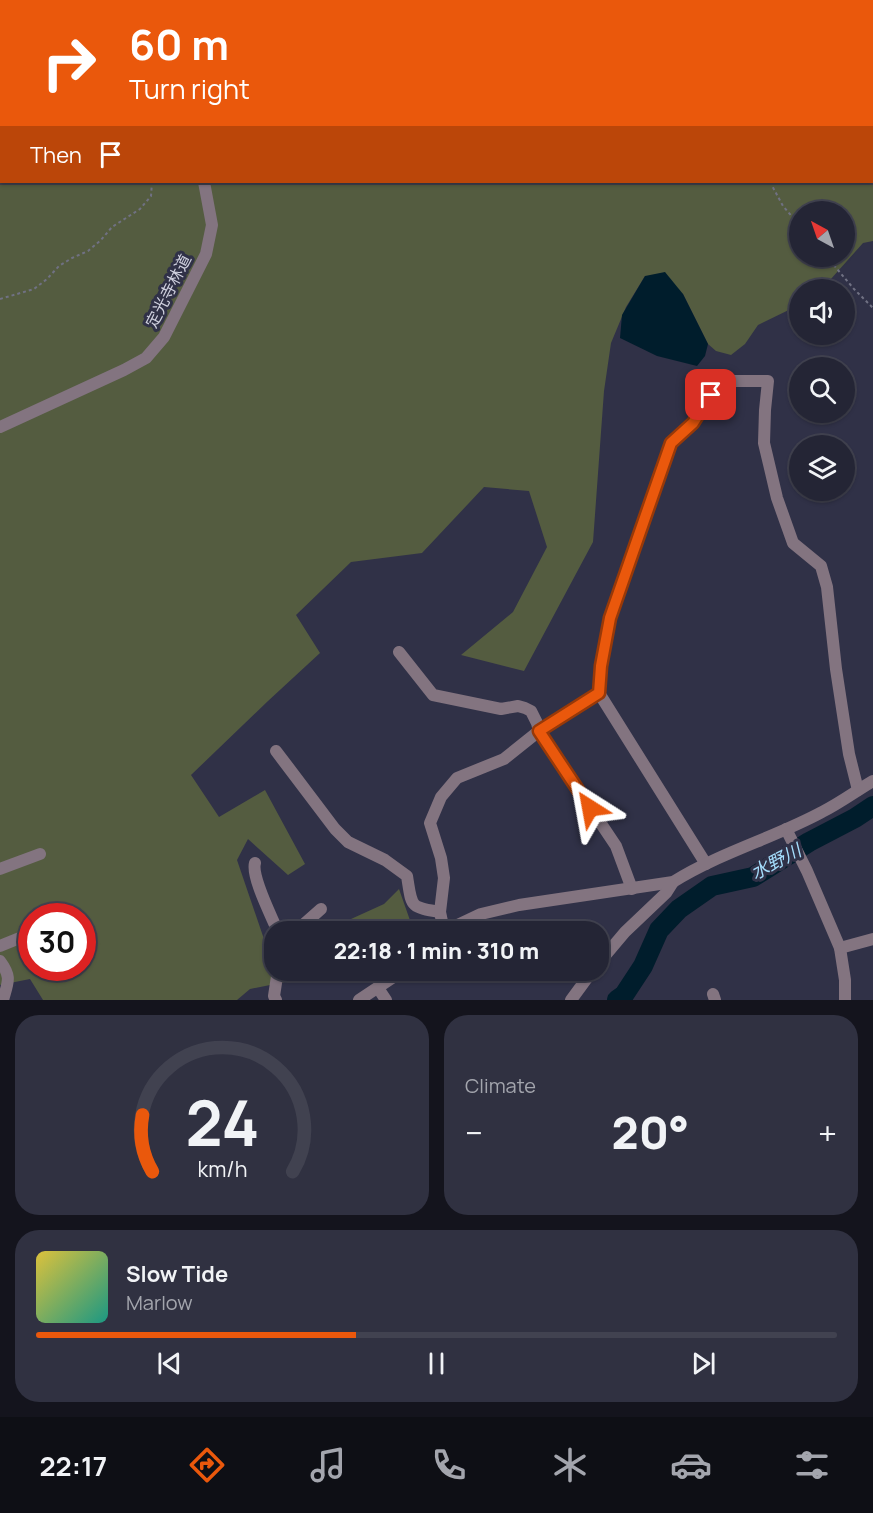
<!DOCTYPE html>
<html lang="en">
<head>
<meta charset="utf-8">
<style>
	:root { --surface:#242535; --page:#303141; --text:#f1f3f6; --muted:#a3a5ad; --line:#414250; --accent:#ea580c }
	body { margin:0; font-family:Manrope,"Noto Sans JP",sans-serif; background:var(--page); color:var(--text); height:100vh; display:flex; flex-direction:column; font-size:22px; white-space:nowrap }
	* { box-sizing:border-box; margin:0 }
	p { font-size:20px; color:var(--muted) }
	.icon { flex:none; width:33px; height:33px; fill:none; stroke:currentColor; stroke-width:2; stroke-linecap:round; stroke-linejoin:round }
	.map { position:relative; height:1000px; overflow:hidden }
	.side { display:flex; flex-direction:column; gap:15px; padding:15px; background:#14141d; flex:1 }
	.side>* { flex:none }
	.hud { position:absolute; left:0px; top:0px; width:873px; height:183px; box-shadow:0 2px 4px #0004,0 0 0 2px var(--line); background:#ea580c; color:#fff; overflow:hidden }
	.needle { width:39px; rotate:320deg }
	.fabs { position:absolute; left:789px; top:201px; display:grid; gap:12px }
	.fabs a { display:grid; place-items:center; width:66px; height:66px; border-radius:50%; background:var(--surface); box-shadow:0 2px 4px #0004,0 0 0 2px var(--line); font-size:30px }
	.speed { position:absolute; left:18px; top:903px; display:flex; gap:12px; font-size:30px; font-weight:700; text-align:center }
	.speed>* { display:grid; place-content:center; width:78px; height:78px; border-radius:50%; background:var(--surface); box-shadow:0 2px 4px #0004,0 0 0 2px var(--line); line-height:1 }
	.speed .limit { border:9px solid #d22; background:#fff; color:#111 }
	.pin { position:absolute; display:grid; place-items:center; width:51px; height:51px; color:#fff; margin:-26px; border-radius:12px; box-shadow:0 3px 9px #0006 }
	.me { position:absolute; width:66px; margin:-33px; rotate:326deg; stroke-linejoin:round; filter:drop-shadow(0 0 4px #0008) }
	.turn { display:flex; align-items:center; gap:21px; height:126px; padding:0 30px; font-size:27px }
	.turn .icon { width:78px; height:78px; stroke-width:2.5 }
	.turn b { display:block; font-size:42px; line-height:51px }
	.then { display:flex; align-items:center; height:57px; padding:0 30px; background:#0003; gap:12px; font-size:22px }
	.big { font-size:45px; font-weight:800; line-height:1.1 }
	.side .card { flex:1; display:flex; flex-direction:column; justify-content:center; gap:9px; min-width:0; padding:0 21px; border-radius:24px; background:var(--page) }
	.side .dial { align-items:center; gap:0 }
	.dial svg { height:156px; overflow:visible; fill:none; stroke:var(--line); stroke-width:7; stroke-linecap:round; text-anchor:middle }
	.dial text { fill:var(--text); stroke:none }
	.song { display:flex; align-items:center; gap:18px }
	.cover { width:72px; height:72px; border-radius:9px; background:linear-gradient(135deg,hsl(50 70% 55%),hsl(170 70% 35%)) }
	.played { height:6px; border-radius:3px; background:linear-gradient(90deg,var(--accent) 40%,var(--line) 40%) }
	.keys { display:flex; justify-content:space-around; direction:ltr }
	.heat { display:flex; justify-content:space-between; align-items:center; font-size:33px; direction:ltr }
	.side .tiles { flex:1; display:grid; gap:15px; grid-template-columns:1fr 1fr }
	.card:last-child { grid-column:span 2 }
	.trip { position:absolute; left:264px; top:921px; width:345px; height:60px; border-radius:24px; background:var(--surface); box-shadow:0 2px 4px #0004,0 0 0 2px var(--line); font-weight:800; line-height:60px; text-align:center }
	.tabs { display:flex; height:96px; justify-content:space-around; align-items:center; background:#0e0f15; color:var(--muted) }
	.tabs .icon { width:42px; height:42px }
	.tabs .current { color:var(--accent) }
	.tabs b { font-size:27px; color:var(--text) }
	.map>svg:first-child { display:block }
	.green { fill:#545c40; fill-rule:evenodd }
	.water { fill:#001d2c }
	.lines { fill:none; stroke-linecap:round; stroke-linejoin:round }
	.river { stroke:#001d2c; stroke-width:20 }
	.path { stroke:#707183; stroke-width:2; stroke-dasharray:3 3; stroke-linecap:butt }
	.minor { stroke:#837480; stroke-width:12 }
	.route-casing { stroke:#983908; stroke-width:15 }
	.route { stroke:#ea580c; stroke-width:10 }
	.labels { text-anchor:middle; stroke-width:6; stroke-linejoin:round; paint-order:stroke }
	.street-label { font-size:16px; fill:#d0d1df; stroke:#303147 }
	.water-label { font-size:18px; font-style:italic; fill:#a5ddfc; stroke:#303147 }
</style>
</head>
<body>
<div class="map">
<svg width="873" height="1000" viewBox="0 0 873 1000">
	<rect width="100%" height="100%" fill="#303147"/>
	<g class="green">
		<path d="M 0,0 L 523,0 L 526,1 L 2,2 L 2,182 L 872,182 L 872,2 L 834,2 L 833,0 L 873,0 L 873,241 L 863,243 L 822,289 L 800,290 L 799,305 L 758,325 L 745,344 L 731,355 L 716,351 L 708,344 L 683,294 L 645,276 L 626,307 L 611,343 L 604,391 L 593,542 L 524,671 L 461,655 L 513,612 L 547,547 L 529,491 L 484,487 L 422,553 L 351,562 L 296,615 L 320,653 L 268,701 L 191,775 L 219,817 L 265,790 L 305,864 L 288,875 L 248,839 L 237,860 L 265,942 L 274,948 L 274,970 L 329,971 L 295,980 L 250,989 L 237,1000 L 43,1000 L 30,979 L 0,985 ZM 800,212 L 844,212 L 844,256 L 800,256 ZM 32,916 L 82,916 L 82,968 L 32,968 Z"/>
		<polygon points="399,889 412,926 403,931 333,931 351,919 384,904"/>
	</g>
	<polygon class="water" points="665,272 683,294 708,344 705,356 697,366 657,356 620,338 622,315 645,276"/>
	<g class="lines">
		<polyline class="river" points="617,1000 624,995 643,966 659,930 679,909 712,886 753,877 809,842 855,818 873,806"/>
		<g class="path">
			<polyline points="630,0 631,2"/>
			<polyline points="0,49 2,50"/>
			<polyline points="770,182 783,206 800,226"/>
			<polyline points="826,256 854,289 873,308"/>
			<polyline points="0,299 34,289 47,279 59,266 72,258 88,251 101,240 112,227 140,209 151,196 152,182"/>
		</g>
		<g class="minor">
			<polyline points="15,0 22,2"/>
			<polyline points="0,427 124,370 146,358 164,337 206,254 212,225 204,182"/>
			<polyline points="399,652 433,695 501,709 518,706 525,708 531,711 537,723 539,731 616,846 632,889"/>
			<path d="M 276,751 L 335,829 L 348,842 L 385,860 L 407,876 C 412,907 409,907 440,912"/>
			<polyline points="786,829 807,871 840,948 845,980 845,1000"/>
			<path d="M 255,863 C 251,877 272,917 278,932"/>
			<polyline points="706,864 599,693 601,666 610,618 671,443 693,423 711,395 729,381 768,381 765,410 764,443 777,498 793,543 821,566 827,587 836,669 849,754 858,790"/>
			<polyline points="0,869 40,854"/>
			<polyline points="444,931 440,912 444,878 441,858 430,823 441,797 457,778 504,759 539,731 599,693"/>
			<polyline points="295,932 321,909"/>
			<path d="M 443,932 L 481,914 L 519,905 L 673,882 C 719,853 774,838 822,812 C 840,803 856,791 873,781"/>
			<polyline points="0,946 32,933"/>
			<polyline points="840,948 873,939"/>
			<path d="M 0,961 C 12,977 8,982 3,1000"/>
			<polyline points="598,964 625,932 666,893 673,882"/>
			<polyline points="378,988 386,1000"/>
			<polyline points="713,994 715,1000"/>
			<polyline points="276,1000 274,996 278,970"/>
			<polyline points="359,1000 404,970"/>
			<polyline points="571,1000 593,970"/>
		</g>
	</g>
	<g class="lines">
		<defs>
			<polyline id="route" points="590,808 539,731 599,693 601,666 610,618 671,443 693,423 711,395"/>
		</defs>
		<use href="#route" class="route-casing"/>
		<use href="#route" class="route"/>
	</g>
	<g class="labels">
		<g class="street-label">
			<text transform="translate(168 291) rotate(-63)" y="6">定光寺林道</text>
		</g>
		<g class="water-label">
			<text transform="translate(776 862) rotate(-28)" y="6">水野川</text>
		</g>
	</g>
</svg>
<div class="fabs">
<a><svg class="needle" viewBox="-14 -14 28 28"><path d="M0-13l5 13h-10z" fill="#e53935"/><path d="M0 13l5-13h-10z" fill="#a3a5ad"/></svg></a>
<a><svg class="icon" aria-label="sound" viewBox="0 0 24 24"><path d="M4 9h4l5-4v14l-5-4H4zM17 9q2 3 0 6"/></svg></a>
<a><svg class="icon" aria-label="search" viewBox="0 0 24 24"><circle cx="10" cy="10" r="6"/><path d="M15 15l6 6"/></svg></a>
<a><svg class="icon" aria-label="layers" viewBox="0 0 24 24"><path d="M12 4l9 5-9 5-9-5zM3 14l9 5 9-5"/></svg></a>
</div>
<div class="speed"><div class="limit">30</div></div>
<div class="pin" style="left:711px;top:395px;background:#d93025"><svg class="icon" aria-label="arrive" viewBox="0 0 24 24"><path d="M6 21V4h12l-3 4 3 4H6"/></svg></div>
<svg class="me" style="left:590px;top:808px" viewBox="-20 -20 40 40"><path d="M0-17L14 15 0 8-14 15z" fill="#ea580c" stroke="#fff" stroke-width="4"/></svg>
<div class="trip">22:18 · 1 min · 310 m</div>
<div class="hud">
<div class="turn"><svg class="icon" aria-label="right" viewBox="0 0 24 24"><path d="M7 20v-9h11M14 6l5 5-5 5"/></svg><div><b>60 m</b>Turn right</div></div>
<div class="then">Then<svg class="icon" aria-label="arrive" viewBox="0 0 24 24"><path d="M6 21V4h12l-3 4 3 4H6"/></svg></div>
</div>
</div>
<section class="side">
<div class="tiles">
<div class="card dial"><svg viewBox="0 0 100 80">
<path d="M14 69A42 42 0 1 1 86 69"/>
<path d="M14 69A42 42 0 0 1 9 40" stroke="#ea580c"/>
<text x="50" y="56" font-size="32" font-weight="700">24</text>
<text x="50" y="72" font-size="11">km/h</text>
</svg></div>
<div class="card"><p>Climate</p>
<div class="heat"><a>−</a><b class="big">20°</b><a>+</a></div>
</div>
<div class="card">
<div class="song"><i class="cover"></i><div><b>Slow Tide</b><p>Marlow</p></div></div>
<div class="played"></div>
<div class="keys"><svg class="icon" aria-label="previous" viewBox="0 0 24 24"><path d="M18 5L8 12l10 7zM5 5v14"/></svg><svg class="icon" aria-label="pause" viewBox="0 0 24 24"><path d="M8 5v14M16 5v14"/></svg><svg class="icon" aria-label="next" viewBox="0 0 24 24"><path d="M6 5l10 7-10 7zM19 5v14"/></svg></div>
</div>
</div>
</section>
<nav class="tabs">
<b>22:17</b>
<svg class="icon current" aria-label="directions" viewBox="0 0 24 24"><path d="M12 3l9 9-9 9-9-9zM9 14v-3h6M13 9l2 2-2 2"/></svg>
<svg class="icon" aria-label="music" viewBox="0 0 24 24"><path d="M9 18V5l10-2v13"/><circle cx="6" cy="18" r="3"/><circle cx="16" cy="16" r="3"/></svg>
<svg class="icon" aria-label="phone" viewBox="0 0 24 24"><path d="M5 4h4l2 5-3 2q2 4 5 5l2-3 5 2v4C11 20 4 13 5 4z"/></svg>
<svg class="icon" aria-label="climate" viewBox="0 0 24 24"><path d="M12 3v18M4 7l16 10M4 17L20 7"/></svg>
<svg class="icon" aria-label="car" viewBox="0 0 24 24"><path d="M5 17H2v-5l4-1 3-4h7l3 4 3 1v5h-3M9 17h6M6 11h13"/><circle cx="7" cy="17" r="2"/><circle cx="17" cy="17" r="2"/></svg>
<svg class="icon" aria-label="filters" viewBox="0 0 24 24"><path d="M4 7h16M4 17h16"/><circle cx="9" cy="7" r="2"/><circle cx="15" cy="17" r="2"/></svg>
</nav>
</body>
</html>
